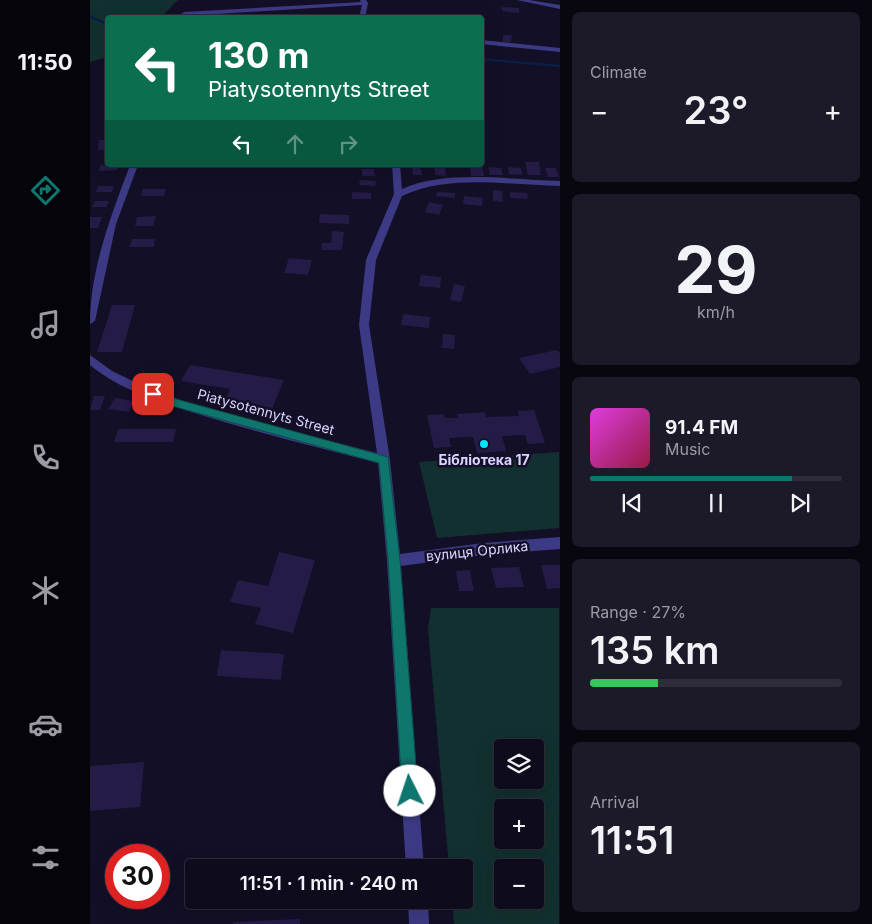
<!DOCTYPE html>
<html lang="en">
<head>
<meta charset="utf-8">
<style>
	:root { --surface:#0e0b1c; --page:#1c1929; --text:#f1f3f6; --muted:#9b9ba3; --line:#2e2b3b; --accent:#0f766e }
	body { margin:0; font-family:Inter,sans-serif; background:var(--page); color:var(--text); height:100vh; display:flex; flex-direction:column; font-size:19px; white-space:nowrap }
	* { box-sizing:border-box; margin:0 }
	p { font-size:16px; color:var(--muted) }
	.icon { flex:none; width:28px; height:28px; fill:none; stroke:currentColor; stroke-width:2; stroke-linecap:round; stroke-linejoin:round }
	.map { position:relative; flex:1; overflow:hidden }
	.side { display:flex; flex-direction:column; gap:12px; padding:12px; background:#08060f; width:312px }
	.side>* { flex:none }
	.top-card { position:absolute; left:15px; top:15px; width:379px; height:152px; border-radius:5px; box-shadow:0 5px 20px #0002,0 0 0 1px var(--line); background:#0b6e4f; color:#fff; overflow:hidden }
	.tools { position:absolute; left:404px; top:739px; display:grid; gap:10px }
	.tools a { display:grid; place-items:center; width:50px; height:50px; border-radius:5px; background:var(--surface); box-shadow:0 5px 20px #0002,0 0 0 1px var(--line); font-size:25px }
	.speed { position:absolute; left:15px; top:844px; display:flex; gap:10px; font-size:25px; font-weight:700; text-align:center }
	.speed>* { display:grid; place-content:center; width:65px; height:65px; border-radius:50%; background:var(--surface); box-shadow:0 5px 20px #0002,0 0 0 1px var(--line); line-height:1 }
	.speed .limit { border:8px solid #d22; background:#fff; color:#111 }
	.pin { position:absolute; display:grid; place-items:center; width:42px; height:42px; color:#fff; margin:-21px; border-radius:10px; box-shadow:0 2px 8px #0006 }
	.me { position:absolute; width:55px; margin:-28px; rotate:356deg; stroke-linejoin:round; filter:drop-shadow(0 0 4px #0008) }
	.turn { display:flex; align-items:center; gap:18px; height:105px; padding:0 20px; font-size:22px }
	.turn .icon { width:65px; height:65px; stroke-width:2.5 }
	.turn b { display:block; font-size:35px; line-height:42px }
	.lanes { display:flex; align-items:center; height:48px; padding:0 20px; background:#0003; justify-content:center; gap:25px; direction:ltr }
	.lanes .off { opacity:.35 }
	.big { font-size:38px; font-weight:600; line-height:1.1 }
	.side .tile { flex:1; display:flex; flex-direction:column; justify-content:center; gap:8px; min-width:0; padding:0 18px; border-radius:8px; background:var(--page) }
	.side .dial { align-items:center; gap:0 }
	.dial b { font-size:65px; line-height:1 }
	.song { display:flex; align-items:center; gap:15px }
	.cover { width:60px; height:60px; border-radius:8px; background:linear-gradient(135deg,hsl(300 70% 55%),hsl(340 70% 35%)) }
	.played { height:5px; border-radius:2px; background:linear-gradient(90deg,var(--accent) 80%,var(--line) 80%) }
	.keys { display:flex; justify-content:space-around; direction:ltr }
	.heat { display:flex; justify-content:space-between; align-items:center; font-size:28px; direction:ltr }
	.charge { height:8px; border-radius:4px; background:linear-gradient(90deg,#34c759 27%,var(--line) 0) }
	.trip { position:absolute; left:95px; top:859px; width:288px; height:50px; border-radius:5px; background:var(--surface); box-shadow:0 5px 20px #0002,0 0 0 1px var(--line); font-weight:600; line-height:50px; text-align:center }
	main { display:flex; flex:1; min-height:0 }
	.tab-bar { display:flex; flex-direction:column; width:90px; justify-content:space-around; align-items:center; background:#06040b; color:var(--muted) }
	.tab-bar .icon { width:35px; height:35px }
	.tab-bar .active { color:var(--accent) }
	.tab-bar b { font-size:22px; color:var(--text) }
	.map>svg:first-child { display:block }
	.green { fill:#12302f; fill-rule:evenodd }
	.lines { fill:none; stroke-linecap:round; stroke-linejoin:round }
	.stream { stroke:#0a1f44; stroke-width:2.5 }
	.building { fill:#241b47 }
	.minor { fill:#3d3a85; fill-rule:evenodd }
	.route { fill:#0f766e; stroke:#0a4d48 }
	.poi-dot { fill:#00e5ff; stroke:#130f26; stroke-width:2 }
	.labels { text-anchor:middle; stroke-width:5; stroke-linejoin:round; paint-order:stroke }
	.street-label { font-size:14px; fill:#d9d4ff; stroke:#130f26 }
	.poi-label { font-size:14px; font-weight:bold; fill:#d9d4ff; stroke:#130f26 }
</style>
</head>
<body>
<main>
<nav class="tab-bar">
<b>11:50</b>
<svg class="icon active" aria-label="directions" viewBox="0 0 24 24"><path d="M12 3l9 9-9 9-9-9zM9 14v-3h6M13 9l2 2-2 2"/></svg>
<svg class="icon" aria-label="music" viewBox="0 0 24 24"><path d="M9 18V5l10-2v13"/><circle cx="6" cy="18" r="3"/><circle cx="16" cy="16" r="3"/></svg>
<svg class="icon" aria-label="phone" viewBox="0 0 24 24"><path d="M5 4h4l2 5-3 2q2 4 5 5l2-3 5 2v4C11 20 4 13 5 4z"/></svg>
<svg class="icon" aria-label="climate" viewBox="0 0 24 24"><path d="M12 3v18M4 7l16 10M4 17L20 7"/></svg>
<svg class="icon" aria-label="car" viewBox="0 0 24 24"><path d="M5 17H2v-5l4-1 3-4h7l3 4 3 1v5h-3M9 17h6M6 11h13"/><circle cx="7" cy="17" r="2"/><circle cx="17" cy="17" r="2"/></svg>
<svg class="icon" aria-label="filters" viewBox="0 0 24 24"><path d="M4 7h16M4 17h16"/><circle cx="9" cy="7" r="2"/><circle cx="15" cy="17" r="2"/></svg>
</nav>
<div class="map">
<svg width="470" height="924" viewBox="0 0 470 924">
	<rect width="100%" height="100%" fill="#130f26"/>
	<g class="green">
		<polygon points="0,0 88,0 71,17 18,18 17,57 0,62"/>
		<polygon points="469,452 469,528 347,538 329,462"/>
		<path d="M 341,608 L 469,608 L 469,924 L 364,924 L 362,900 L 374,900 L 374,868 L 359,867 L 338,629 ZM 412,748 L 445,748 L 445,780 L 412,780 ZM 412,808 L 445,808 L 445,840 L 412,840 ZM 412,868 L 445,868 L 445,900 L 412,900 Z"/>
	</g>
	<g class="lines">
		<g class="stream">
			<polyline points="0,16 18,25"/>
			<polyline points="391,59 470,66"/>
		</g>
	</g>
	<g class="building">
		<polygon points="412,7 429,8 429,13 412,11"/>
		<polygon points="413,35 422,35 421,42 413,42"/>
		<polygon points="9,140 18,140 18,150 8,150"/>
		<polygon points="435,162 449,162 451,175 438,175"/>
		<polygon points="18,164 27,165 27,170 9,171 10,165"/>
		<polygon points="380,166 392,166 394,176 381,176"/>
		<polygon points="322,167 330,167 332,175 323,175"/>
		<polygon points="344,167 355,167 356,176 345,175"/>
		<polygon points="398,167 411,168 413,175 400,175"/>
		<polygon points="418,167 431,168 432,175 419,174"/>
		<polygon points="455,168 466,168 469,177 458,177"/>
		<polygon points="272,169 284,169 285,176 272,176"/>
		<polygon points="270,180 286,181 285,186 269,185"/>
		<polygon points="8,186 24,186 22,192 6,192"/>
		<polygon points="53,189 76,189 74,196 51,196"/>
		<polygon points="403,190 412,191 413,202 403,201"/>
		<polygon points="262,192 281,193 281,199 262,199"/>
		<polygon points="347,192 365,193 365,198 346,196"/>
		<polygon points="420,192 437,193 438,199 420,198"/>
		<polygon points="374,196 393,198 392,206 373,204"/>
		<polygon points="5,201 19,201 16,207 2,207"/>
		<polygon points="339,202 353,205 349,215 335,212"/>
		<polygon points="230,214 259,215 259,224 229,223"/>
		<polygon points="66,216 63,226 45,226 47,217"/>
		<polygon points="0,217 12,217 8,228 0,228"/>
		<polygon points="242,231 254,232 252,250 231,250 232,243 241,243"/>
		<polygon points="42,239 65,239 64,247 39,247"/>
		<polygon points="199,258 222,260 218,275 194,273"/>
		<polygon points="331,275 351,277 350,288 329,286"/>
		<polygon points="364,284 375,286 371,302 360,300"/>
		<polygon points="22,305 45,305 32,352 7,352"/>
		<polygon points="313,314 340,317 339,328 311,325"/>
		<polygon points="353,334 365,335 364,349 352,348"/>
		<polygon points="467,350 470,353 470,367 440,374 429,358"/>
		<polygon points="100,365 194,380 182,409 135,401 140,389 91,381"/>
		<polygon points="4,396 15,396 10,410 0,410"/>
		<polygon points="25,398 44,401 39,412 18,409"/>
		<polygon points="444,410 455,443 438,444 435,435 412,436 416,451 387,453 383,437 359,438 361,447 344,448 337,415 354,414 355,418 368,418 367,414 395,412 396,417 429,416 428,411"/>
		<polygon points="28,429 86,429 83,442 24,442"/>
		<polygon points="189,552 225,560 203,633 165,624 171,608 140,602 148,580 178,586"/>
		<polygon points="451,565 470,565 470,588 457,589"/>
		<polygon points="429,567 434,587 406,588 401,568"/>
		<polygon points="380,570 384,591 369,591 366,571"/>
		<polygon points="131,650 194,654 191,680 127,676"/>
		<polygon points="54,762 50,807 0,811 0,766"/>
		<polygon points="210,919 210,924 143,924 143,922"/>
	</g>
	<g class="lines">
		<g class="minor">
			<polygon points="270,0 276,0 278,3 275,18 269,18 272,5 94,16 91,14 94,12 271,2"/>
			<polygon points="427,0 439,0 470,5 470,9"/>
			<polygon points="391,40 470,48 470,52 391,44"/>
			<path d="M 40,165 L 48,165 L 26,224 L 5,321 L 0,324 C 0,269 21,216 40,165 Z"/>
			<path d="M 302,165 L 310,165 L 312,189 C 357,169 421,180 470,181 L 470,186 C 419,185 359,174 312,196 L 286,260 L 279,325 L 300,460 L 310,554 L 393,543 L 470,537 L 470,549 L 393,555 L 311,566 L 334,868 L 316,868 L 297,561 L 288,463 C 229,448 169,433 111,415 C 73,403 31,391 0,365 L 0,355 L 22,371 L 53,386 L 94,401 L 185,427 L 287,453 L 269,325 L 276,260 L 304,194 Z"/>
			<polygon points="318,900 338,900 339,924 319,924"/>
		</g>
	</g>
	<polygon class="route" points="63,390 82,398 298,457 310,560 328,791 326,796 320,799 314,796 312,791 298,560 289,463 75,404 59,397 58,394 59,391"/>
	<circle class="poi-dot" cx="394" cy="444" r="5"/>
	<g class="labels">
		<g class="street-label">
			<text transform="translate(176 412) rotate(15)" y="5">Piatysotennyts Street</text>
			<text transform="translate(387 551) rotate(-6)" y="5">вулиця Орлика</text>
		</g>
		<g class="poi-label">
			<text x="394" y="465">Бібліотека 17</text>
		</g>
	</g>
</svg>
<div class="tools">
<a><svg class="icon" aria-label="layers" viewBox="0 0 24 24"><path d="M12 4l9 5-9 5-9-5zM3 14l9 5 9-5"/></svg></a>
<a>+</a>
<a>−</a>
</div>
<div class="speed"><div class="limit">30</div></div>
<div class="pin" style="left:63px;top:394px;background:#d93025"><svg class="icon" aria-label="arrive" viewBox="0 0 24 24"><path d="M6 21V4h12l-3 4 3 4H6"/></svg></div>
<svg class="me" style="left:320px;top:791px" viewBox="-20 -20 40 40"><circle r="19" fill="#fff"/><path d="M0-13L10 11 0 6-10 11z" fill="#0f766e"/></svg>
<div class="trip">11:51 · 1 min · 240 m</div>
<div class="top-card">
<div class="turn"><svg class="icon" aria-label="left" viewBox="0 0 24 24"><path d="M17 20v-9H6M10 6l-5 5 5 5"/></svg><div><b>130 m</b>Piatysotennyts Street</div></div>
<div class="lanes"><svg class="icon" aria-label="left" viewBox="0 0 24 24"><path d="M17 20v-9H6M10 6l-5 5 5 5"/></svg><svg class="icon off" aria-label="ahead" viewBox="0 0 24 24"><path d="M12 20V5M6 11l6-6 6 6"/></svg><svg class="icon off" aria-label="right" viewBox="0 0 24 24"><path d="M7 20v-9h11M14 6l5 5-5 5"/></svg></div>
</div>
</div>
<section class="side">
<div class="tile"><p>Climate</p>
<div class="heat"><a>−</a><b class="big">23°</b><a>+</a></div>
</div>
<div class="tile dial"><b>29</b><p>km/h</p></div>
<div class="tile">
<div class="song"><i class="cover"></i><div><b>91.4 FM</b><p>Music</p></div></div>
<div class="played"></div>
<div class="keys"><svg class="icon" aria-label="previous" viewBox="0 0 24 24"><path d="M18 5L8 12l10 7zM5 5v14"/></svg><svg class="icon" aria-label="pause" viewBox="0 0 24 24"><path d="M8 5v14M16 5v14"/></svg><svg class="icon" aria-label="next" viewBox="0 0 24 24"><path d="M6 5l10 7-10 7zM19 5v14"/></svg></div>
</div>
<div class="tile"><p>Range · 27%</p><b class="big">135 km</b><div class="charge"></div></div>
<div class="tile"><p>Arrival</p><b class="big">11:51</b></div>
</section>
</main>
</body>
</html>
